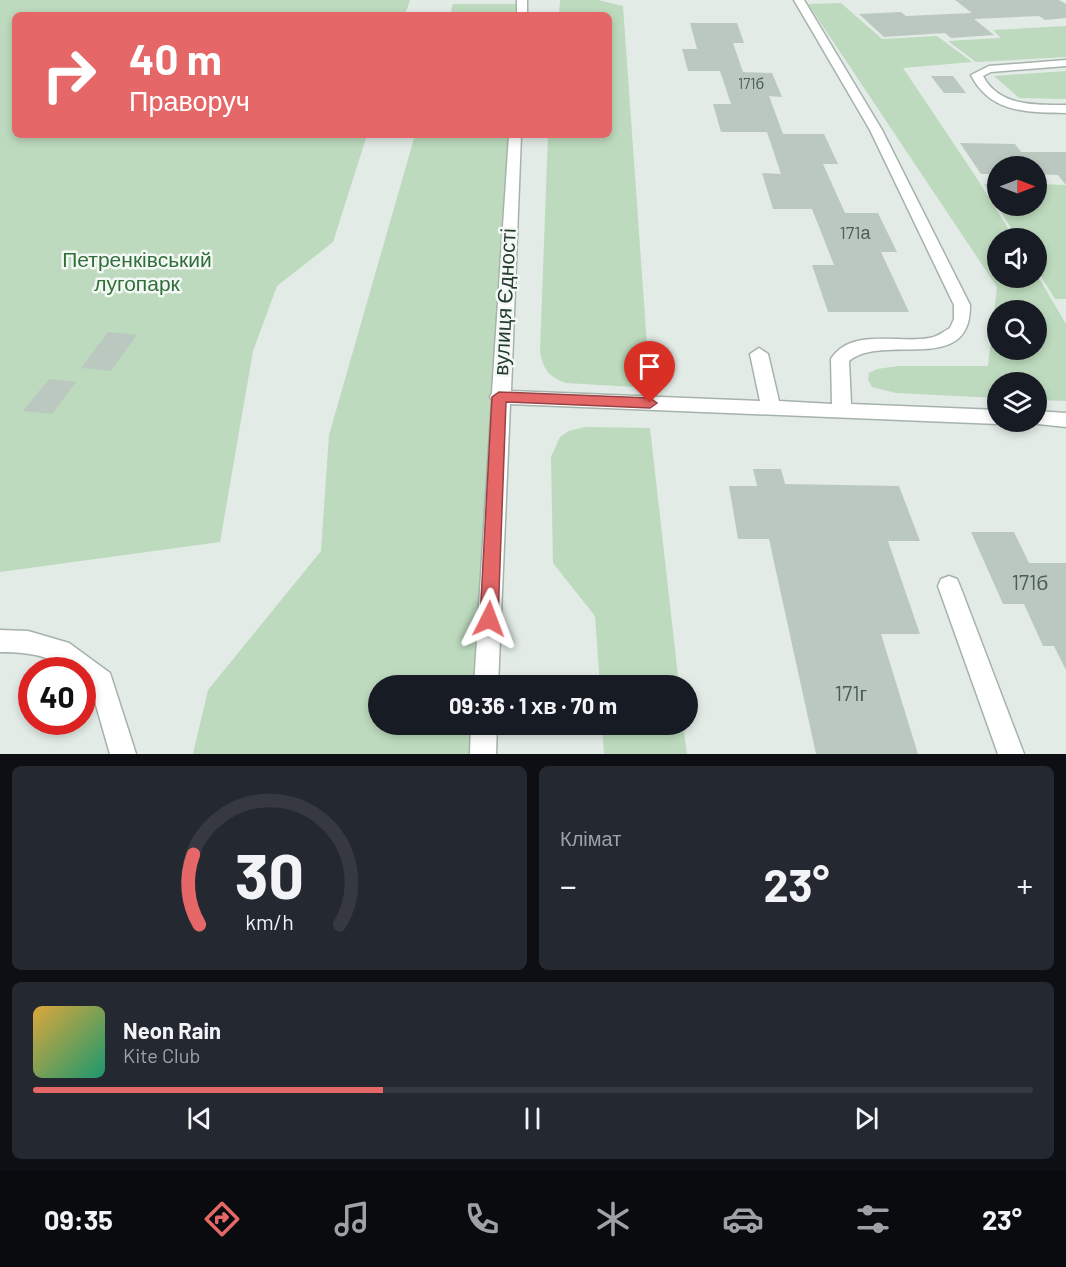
<!DOCTYPE html>
<html lang="uk">
<head>
<meta charset="utf-8">
<style>
	:root { --surface:#171b24; --page:#242831; --text:#f1f3f6; --muted:#9ea1a6; --line:#363941; --accent:#e56767 }
	body { margin:0; font-family:Barlow,sans-serif; background:var(--page); color:var(--text); height:100vh; display:flex; flex-direction:column; font-size:22px; white-space:nowrap }
	* { box-sizing:border-box; margin:0 }
	p { font-size:20px; color:var(--muted) }
	.icon { flex:none; width:33px; height:33px; fill:none; stroke:currentColor; stroke-width:2; stroke-linecap:round; stroke-linejoin:round }
	.map { position:relative; height:754px; overflow:hidden }
	.side { display:flex; flex-direction:column; gap:12px; padding:12px; background:#0d0f14; flex:1 }
	.side>* { flex:none }
	.banner { position:absolute; left:12px; top:12px; width:600px; height:126px; border-radius:9px; box-shadow:0 3px 9px #0003; background:#e56767; color:#fff; overflow:hidden }
	.needle { width:39px; rotate:90deg }
	.buttons { position:absolute; left:987px; top:156px; display:grid; gap:12px }
	.buttons a { display:grid; place-items:center; width:60px; height:60px; border-radius:50%; background:var(--surface); box-shadow:0 3px 9px #0003; font-size:30px }
	.speed { position:absolute; left:18px; top:657px; display:flex; gap:12px; font-size:30px; font-weight:700; text-align:center }
	.speed>* { display:grid; place-content:center; width:78px; height:78px; border-radius:50%; background:var(--surface); box-shadow:0 3px 9px #0003; line-height:1 }
	.speed .limit { border:9px solid #d22; background:#fff; color:#111 }
	.pin { position:absolute; display:grid; place-items:center; width:51px; height:51px; color:#fff; margin:-62px -26px; border-radius:50% 50% 50% 0; rotate:-45deg; box-shadow:0 0 6px #0007 }
	.pin .icon { rotate:45deg }
	.me { position:absolute; width:66px; margin:-33px; rotate:3deg; stroke-linejoin:round; filter:drop-shadow(0 0 4px #0008) }
	.turn { display:flex; align-items:center; gap:21px; height:126px; padding:0 18px; font-size:27px }
	.turn .icon { width:78px; height:78px; stroke-width:2.5 }
	.turn b { display:block; font-size:42px; line-height:51px }
	.big { font-size:45px; font-weight:700; line-height:1.1 }
	.side .tile { flex:1; display:flex; flex-direction:column; justify-content:center; gap:9px; min-width:0; padding:0 21px; border-radius:9px; background:var(--page) }
	.side .dial { align-items:center; gap:0 }
	.dial svg { height:156px; overflow:visible; fill:none; stroke:var(--line); stroke-width:7; stroke-linecap:round; text-anchor:middle }
	.dial text { fill:var(--text); stroke:none }
	.song { display:flex; align-items:center; gap:18px }
	.cover { width:72px; height:72px; border-radius:9px; background:linear-gradient(135deg,hsl(40 70% 55%),hsl(160 70% 35%)) }
	.played { height:6px; border-radius:3px; background:linear-gradient(90deg,var(--accent) 35%,var(--line) 35%) }
	.keys { display:flex; justify-content:space-around; direction:ltr }
	.heat { display:flex; justify-content:space-between; align-items:center; font-size:33px; direction:ltr }
	.side .tiles { flex:1; display:grid; gap:12px; grid-template-columns:1fr 1fr }
	.tile:last-child { grid-column:span 2 }
	.trip { position:absolute; left:368px; top:675px; width:330px; height:60px; border-radius:30px; background:var(--surface); box-shadow:0 3px 9px #0003; font-weight:700; line-height:60px; text-align:center }
	.tab-bar { display:flex; height:96px; justify-content:space-around; align-items:center; background:#090b0e; color:var(--muted) }
	.tab-bar .icon { width:42px; height:42px }
	.tab-bar .active { color:var(--accent) }
	.tab-bar b { font-size:27px; color:var(--text) }
	.map>svg:first-child { display:block }
	.green { fill:#bddabe; fill-rule:evenodd }
	.building { fill:#bbc8c0 }
	.lines { fill:none; stroke-linecap:round; stroke-linejoin:round }
	.minor-casing { stroke:#a5b3ab; stroke-width:3 }
	.minor { fill:#fff; fill-rule:evenodd }
	.route { fill:#e56767; stroke:#954343; stroke-width:1.5 }
	.labels { text-anchor:middle; stroke-width:5; stroke-linejoin:round; paint-order:stroke }
	.far-number-label { font-size:15px; fill:#4a5e53 }
	.number-label { font-size:18px; fill:#4a5e53 }
	.park-label { font-size:21px; fill:#326e3a; stroke:#f3f8f4 }
	.street-label { font-size:21px; fill:#243b2f; stroke:#f3f8f4 }
	.near-number-label { font-size:21px; fill:#4a5e53 }
</style>
</head>
<body>
<div class="map">
<svg width="1066" height="754" viewBox="0 0 1066 754">
	<rect width="100%" height="100%" fill="#e2ebe5"/>
	<g class="green">
		<polygon points="0,0 410,0 405,15 15,15 15,135 367,135 333,242 277,286 253,351 220,542 0,572"/>
		<path d="M 560,0 L 598,0 L 623,6 L 650,388 L 566,383 C 549,377 543,369 540,352 L 548,135 L 609,135 L 609,15 L 559,15 Z"/>
		<path d="M 841,3 L 882,39 L 937,36 L 972,62 L 903,68 L 974,174 L 1014,238 L 998,238 L 998,278 L 1037,275 L 1066,324 L 1066,401 L 1037,400 L 1036,382 L 998,382 L 997,398 L 896,393 L 872,387 L 868,380 L 869,373 L 877,369 L 899,366 L 988,366 L 997,287 L 808,4 ZM 1036,310 L 1036,350 L 998,350 L 998,310 Z"/>
		<polygon points="453,4 523,4 522,15 450,15"/>
		<polygon points="1066,26 1066,57 976,62 948,41 1001,38 993,30"/>
		<polygon points="1066,71 1066,99 1019,98 994,76"/>
		<polygon points="415,135 516,135 487,685 378,686 378,724 485,725 484,754 193,754 208,690 321,551 329,435"/>
		<polygon points="984,184 997,184 998,206 1036,206 1037,184 1066,185 1066,299 1055,299 1037,270 1036,238 1017,238"/>
		<polygon points="585,427 650,428 679,685 600,685 595,616 553,563 551,457 560,437 569,431"/>
		<polygon points="602,725 683,725 687,754 604,754"/>
	</g>
	<g class="building">
		<polygon points="955,0 1059,0 1066,4 1066,18 1045,20 1039,16 974,19 994,35 951,38 945,33 884,37 859,14 901,12 906,16 972,13"/>
		<polygon points="690,23 737,23 744,43 733,43 743,72 772,73 782,97 769,96 783,134 824,134 838,164 823,164 845,213 878,213 897,252 881,252 909,312 828,312 812,265 834,265 812,209 773,209 762,173 781,174 767,132 721,132 713,104 731,104 720,71 688,71 682,49 697,49"/>
		<polygon points="931,76 953,76 966,93 944,93"/>
		<polygon points="960,143 1015,144 1021,152 1066,152 1066,185 1058,175 1036,174 1036,166 998,166 998,174 981,174"/>
		<polygon points="108,332 137,335 111,371 81,368"/>
		<polygon points="49,379 76,382 52,414 23,411"/>
		<polygon points="753,469 781,469 785,484 899,486 920,541 888,541 920,634 881,634 918,754 816,754 769,539 738,539 729,486 757,486"/>
		<polygon points="971,532 1014,532 1029,563 1066,563 1066,670 1054,646 1043,646 1024,604 1003,604"/>
	</g>
	<g class="lines">
		<defs>
			<g id="minor">
				<rect x="517" y="0" width="10" height="15"/>
				<path d="M 794,0 L 804,0 L 882,130 L 970,305 C 971,377 884,332 849,361 L 851,404 L 998,410 L 998,422 L 1005,422 L 998,424 L 510,404 L 498,686 L 474,686 L 492,400 L 490,397 L 492,393 L 509,135 L 521,135 L 511,391 L 760,401 L 750,354 L 759,348 L 768,354 L 779,401 L 832,404 L 831,359 C 851,327 899,344 929,338 C 937,337 943,332 950,328 L 954,319 L 954,305 L 870,130 Z"/>
				<path d="M 1066,60 L 1066,66 L 991,72 L 983,76 C 999,107 1036,105 1066,105 L 1066,113 C 1028,112 991,114 971,75 L 989,66 Z"/>
				<polygon points="1036,411 1066,413 1066,427 1029,423 1036,422"/>
				<polygon points="949,576 957,579 960,586 1024,754 998,754 938,586 941,579"/>
				<path d="M 0,630 L 28,631 L 69,643 L 110,673 L 136,754 L 110,754 L 91,688 L 82,682 L 82,670 C 63,670 67,666 52,660 C 35,653 18,652 0,652 Z"/>
				<polygon points="471,724 497,724 496,754 470,754"/>
			</g>
		</defs>
		<use href="#minor" class="minor-casing"/>
		<use href="#minor" class="minor"/>
	</g>
	<polygon class="route" points="499,392 650,398 657,403 650,408 506,402 498,619 495,624 489,627 483,624 480,619 492,397"/>
	<g class="labels">
		<g class="far-number-label">
			<text x="751" y="89">171б</text>
		</g>
		<g class="number-label">
			<text x="855" y="239">171а</text>
		</g>
		<g class="park-label">
			<text x="137" y="267">Петренківський<tspan x="137" dy="24">лугопарк</tspan></text>
		</g>
		<g class="street-label">
			<text transform="translate(505 302) rotate(-87)" y="7">вулиця Єдності</text>
		</g>
		<g class="near-number-label">
			<text x="1030" y="590">171б</text>
			<text x="851" y="701">171г</text>
		</g>
	</g>
</svg>
<div class="buttons">
<a><svg class="needle" viewBox="-14 -14 28 28"><path d="M0-13l5 13h-10z" fill="#e53935"/><path d="M0 13l5-13h-10z" fill="#9ea1a6"/></svg></a>
<a><svg class="icon" aria-label="sound" viewBox="0 0 24 24"><path d="M4 9h4l5-4v14l-5-4H4zM17 9q2 3 0 6"/></svg></a>
<a><svg class="icon" aria-label="search" viewBox="0 0 24 24"><circle cx="10" cy="10" r="6"/><path d="M15 15l6 6"/></svg></a>
<a><svg class="icon" aria-label="layers" viewBox="0 0 24 24"><path d="M12 4l9 5-9 5-9-5zM3 14l9 5 9-5"/></svg></a>
</div>
<div class="speed"><div class="limit">40</div></div>
<div class="pin" style="left:650px;top:403px;background:#d93025"><svg class="icon" aria-label="arrive" viewBox="0 0 24 24"><path d="M6 21V4h12l-3 4 3 4H6"/></svg></div>
<svg class="me" style="left:489px;top:619px" viewBox="-20 -20 40 40"><path d="M0-17L14 15 0 8-14 15z" fill="#e56767" stroke="#fff" stroke-width="4"/></svg>
<div class="trip">09:36 · 1 хв · 70 m</div>
<div class="banner">
<div class="turn"><svg class="icon" aria-label="right" viewBox="0 0 24 24"><path d="M7 20v-9h11M14 6l5 5-5 5"/></svg><div><b>40 m</b>Праворуч</div></div>
</div>
</div>
<section class="side">
<div class="tiles">
<div class="tile dial"><svg viewBox="0 0 100 80">
<path d="M14 69A42 42 0 1 1 86 69"/>
<path d="M14 69A42 42 0 0 1 11 33" stroke="#e56767"/>
<text x="50" y="56" font-size="32" font-weight="700">30</text>
<text x="50" y="72" font-size="11">km/h</text>
</svg></div>
<div class="tile"><p>Клімат</p>
<div class="heat"><a>−</a><b class="big">23°</b><a>+</a></div>
</div>
<div class="tile">
<div class="song"><i class="cover"></i><div><b>Neon Rain</b><p>Kite Club</p></div></div>
<div class="played"></div>
<div class="keys"><svg class="icon" aria-label="previous" viewBox="0 0 24 24"><path d="M18 5L8 12l10 7zM5 5v14"/></svg><svg class="icon" aria-label="pause" viewBox="0 0 24 24"><path d="M8 5v14M16 5v14"/></svg><svg class="icon" aria-label="next" viewBox="0 0 24 24"><path d="M6 5l10 7-10 7zM19 5v14"/></svg></div>
</div>
</div>
</section>
<nav class="tab-bar">
<b>09:35</b>
<svg class="icon active" aria-label="directions" viewBox="0 0 24 24"><path d="M12 3l9 9-9 9-9-9zM9 14v-3h6M13 9l2 2-2 2"/></svg>
<svg class="icon" aria-label="music" viewBox="0 0 24 24"><path d="M9 18V5l10-2v13"/><circle cx="6" cy="18" r="3"/><circle cx="16" cy="16" r="3"/></svg>
<svg class="icon" aria-label="phone" viewBox="0 0 24 24"><path d="M5 4h4l2 5-3 2q2 4 5 5l2-3 5 2v4C11 20 4 13 5 4z"/></svg>
<svg class="icon" aria-label="climate" viewBox="0 0 24 24"><path d="M12 3v18M4 7l16 10M4 17L20 7"/></svg>
<svg class="icon" aria-label="car" viewBox="0 0 24 24"><path d="M5 17H2v-5l4-1 3-4h7l3 4 3 1v5h-3M9 17h6M6 11h13"/><circle cx="7" cy="17" r="2"/><circle cx="17" cy="17" r="2"/></svg>
<svg class="icon" aria-label="filters" viewBox="0 0 24 24"><path d="M4 7h16M4 17h16"/><circle cx="9" cy="7" r="2"/><circle cx="15" cy="17" r="2"/></svg>
<b>23°</b>
</nav>
</body>
</html>
